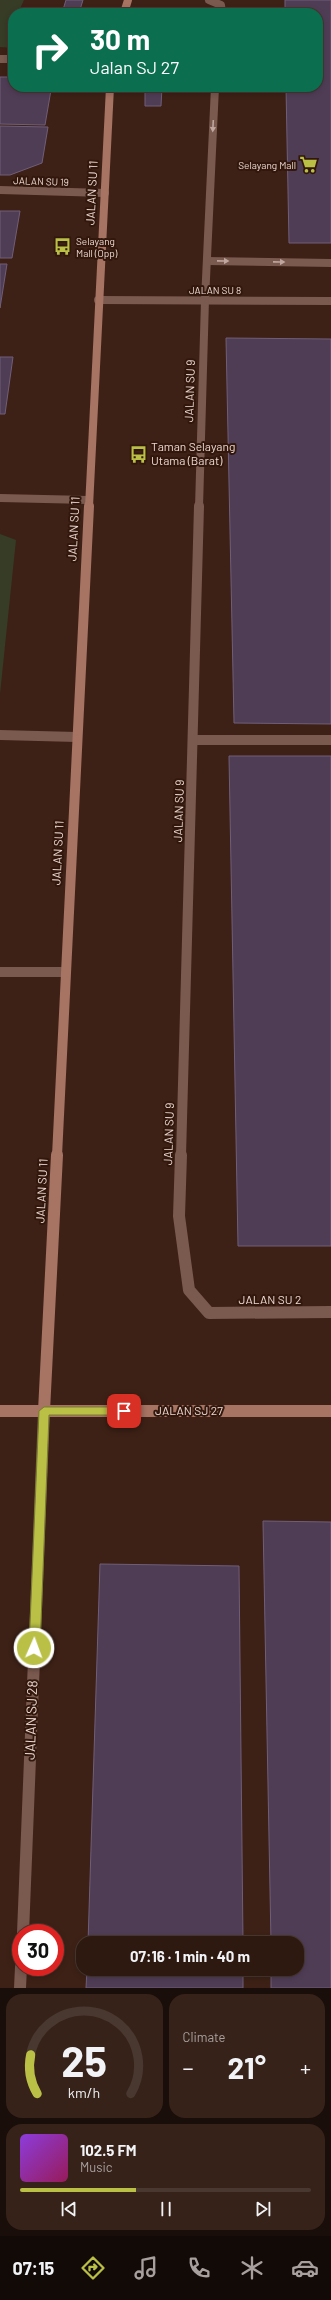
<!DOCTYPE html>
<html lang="en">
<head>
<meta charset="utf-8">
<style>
	:root { --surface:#2e1910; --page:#362219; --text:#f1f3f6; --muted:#a7a09f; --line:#493830; --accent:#bac045 }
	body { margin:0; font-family:Barlow,sans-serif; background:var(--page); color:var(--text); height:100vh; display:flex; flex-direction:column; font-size:15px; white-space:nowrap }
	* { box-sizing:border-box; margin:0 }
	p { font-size:13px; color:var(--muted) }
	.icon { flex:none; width:22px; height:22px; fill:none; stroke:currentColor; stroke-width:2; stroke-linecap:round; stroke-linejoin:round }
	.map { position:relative; height:1988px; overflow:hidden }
	.panel { display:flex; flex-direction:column; gap:6px; padding:6px; background:#190e09; flex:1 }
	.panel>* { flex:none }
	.banner { position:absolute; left:8px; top:8px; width:315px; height:84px; border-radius:16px; box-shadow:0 2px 6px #0003,0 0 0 1px var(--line); background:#0b6e4f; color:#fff; overflow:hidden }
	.speed { position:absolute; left:12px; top:1924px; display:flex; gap:8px; font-size:20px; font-weight:700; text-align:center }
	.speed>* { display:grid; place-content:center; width:52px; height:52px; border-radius:50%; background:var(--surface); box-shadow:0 2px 6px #0003,0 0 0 1px var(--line); line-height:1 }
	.speed .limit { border:6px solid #d22; background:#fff; color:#111 }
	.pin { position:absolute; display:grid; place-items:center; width:34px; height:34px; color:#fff; margin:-17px; border-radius:8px; box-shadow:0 2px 6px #0006 }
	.me { position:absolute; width:44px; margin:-22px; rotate:2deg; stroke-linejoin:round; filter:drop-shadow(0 0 3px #0008) }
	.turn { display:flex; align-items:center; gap:14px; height:84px; padding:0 16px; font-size:18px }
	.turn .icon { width:52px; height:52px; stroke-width:2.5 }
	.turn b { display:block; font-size:28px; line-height:34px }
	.big { font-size:30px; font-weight:700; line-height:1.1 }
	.panel .widget { flex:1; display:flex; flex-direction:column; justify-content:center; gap:6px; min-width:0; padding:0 14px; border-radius:16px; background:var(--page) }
	.panel .dial { align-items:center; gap:0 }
	.dial svg { height:104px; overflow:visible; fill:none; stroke:var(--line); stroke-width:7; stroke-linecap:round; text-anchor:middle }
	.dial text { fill:var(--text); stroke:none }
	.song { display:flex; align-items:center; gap:12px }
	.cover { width:48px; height:48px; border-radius:6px; background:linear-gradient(135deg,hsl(270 70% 55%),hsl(330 70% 35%)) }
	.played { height:4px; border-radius:2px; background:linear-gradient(90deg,var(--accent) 40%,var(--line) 40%) }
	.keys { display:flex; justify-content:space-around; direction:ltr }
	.heat { display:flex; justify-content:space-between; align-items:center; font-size:22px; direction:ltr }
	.panel .tiles { flex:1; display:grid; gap:6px; grid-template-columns:1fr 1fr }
	.widget:last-child { grid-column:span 2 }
	.trip { position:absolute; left:76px; top:1936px; width:228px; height:40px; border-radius:16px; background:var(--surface); box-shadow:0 2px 6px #0003,0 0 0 1px var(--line); font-weight:700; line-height:40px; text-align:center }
	.tabs { display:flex; height:64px; justify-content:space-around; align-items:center; background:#120a06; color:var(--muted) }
	.tabs .icon { width:28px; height:28px }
	.tabs .current { color:var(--accent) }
	.tabs b { font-size:18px; color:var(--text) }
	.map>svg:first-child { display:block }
	.green { fill:#363c25 }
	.building { fill:#4f3d56; stroke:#705e79 }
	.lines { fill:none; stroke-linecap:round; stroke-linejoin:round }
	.lane-far1 { stroke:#7a594f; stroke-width:8 }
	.lane { stroke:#7a594f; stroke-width:10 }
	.street-far2 { stroke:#7a594f; stroke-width:8 }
	.street-far1 { stroke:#7a594f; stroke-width:10 }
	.street { stroke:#7a594f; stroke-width:12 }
	.secondary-far2 { stroke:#a77363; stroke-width:8 }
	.secondary-far1 { stroke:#a77363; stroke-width:10 }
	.secondary { stroke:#a77363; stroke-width:12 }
	.oneway { fill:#bfa69e }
	.route { fill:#bac045; stroke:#797d2d }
	.labels { text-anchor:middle; stroke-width:4; stroke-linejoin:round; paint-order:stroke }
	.far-poi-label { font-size:10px; fill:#edd9d2; stroke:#32170c; text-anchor:end }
	.far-street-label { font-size:10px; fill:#edd9d2; stroke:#32170c }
	.street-label { font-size:12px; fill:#edd9d2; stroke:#32170c }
	.poi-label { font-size:12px; fill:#edd9d2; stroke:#32170c; text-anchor:start }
	.near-street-label { font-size:14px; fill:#edd9d2; stroke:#32170c }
</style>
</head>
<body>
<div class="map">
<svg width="331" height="1988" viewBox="0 0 331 1988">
	<rect width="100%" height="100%" fill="#3d2116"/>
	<g class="green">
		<polygon points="0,0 24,0 18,13 13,13 13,48 0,47"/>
		<polygon points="0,534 16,540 0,694"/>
	</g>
	<g class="building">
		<polygon points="66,0 83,0 79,13 62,13"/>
		<polygon points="285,0 331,0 331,243 289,243 286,87 318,87 318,13 285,13"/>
		<polygon points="0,77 13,77 13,87 45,87 51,90 45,125 0,124"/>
		<polygon points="145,87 162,87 161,106 145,106"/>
		<polygon points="0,126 48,127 42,163 10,175 0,175"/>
		<polygon points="0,211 20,211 12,258 0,258"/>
		<polygon points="0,264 7,264 0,308"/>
		<polygon points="226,338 331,339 331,724 234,723"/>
		<polygon points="0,357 13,357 5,414 0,414"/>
		<polygon points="229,756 331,756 331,1246 238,1246"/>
		<polygon points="263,1521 331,1522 331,1988 271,1988 271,1969 297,1969 297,1943 271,1943"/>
		<polygon points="100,1564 239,1566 243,1943 88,1943"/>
		<polygon points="87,1969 243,1969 243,1988 86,1988"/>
	</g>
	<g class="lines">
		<g class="lane-far1">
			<polyline points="209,0 221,5 222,13"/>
			<polyline points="207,261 331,263"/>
			<polyline points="205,300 215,87"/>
		</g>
		<polyline class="lane" points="193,740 331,740"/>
		<g class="street-far2">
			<polyline points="0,59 13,59"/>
			<polyline points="0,190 105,193"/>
			<polyline points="98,300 331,301"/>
			<polyline points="0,498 88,500"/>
			<polyline points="199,507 205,300"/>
		</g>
		<g class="street-far1">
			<polyline points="0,735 77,737"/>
			<polyline points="0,972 65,972"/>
			<polyline points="181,1156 199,506"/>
		</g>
		<g class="street">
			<polyline points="181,1155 179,1216 189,1290 209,1313 331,1312"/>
			<polyline points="23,1933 44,1411"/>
			<polyline points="20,1988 21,1967"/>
		</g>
		<g class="secondary-far2">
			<polyline points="124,13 128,0"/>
			<polyline points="89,507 110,87"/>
		</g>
		<polyline class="secondary-far1" points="57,1156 89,506"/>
		<g class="secondary">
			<polyline points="0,1411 331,1411"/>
			<polyline points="44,1411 57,1155"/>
		</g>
	</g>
	<defs><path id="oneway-solid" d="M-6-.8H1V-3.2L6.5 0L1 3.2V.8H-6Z"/></defs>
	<g class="oneway">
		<use href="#oneway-solid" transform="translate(213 126) rotate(93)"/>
		<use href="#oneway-solid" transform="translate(223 261) rotate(1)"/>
		<use href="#oneway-solid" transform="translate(279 262) rotate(1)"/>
	</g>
	<polygon class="route" points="44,1407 124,1407 129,1411 124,1415 49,1415 40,1648 34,1653 29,1648 39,1411"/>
	<defs>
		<symbol id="supermarket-bare" viewBox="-9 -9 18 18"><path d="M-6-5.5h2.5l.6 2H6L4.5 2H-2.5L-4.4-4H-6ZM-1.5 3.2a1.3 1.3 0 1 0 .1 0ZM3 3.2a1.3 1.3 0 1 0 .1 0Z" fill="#bac045" stroke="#32170c" stroke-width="2.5" paint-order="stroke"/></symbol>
		<symbol id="bus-bare" viewBox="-9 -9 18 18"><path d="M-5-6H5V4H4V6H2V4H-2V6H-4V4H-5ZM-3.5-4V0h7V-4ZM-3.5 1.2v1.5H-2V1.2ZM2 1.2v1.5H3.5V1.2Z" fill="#bac045" stroke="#32170c" stroke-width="2.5" paint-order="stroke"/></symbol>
	</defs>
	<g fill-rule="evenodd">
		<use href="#supermarket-bare" x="296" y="152" width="25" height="25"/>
		<use href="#bus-bare" x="50" y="234" width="25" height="25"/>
		<use href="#bus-bare" x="126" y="442" width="25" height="25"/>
	</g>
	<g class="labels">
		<g class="far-poi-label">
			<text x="296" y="169">Selayang Mall</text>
			<text x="76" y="245" text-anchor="start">Selayang<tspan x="76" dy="12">Mall (Opp)</tspan></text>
		</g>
		<g class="far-street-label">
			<text transform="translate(41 181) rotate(2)" y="4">JALAN SU 19</text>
			<text x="215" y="294">JALAN SU 8</text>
		</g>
		<g class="street-label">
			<text transform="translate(92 193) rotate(-87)" y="4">JALAN SU 11</text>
			<text transform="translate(190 391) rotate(-88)" y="4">JALAN SU 9</text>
			<text transform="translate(74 529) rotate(-87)" y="4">JALAN SU 11</text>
			<text transform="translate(179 811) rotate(-88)" y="4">JALAN SU 9</text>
			<text transform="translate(58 853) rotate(-87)" y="4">JALAN SU 11</text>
			<text transform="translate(169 1134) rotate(-88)" y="4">JALAN SU 9</text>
			<text transform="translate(42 1191) rotate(-87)" y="4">JALAN SU 11</text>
			<text x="270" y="1304">JALAN SU 2</text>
			<text x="189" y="1415">JALAN SJ 27</text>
		</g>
		<g class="poi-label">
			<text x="151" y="451">Taman Selayang<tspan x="151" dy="14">Utama (Barat)</tspan></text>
		</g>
		<g class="near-street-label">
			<text transform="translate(31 1720) rotate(-88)" y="5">JALAN SJ 28</text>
		</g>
	</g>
</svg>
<div class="speed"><div class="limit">30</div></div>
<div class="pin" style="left:124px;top:1411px;background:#d93025"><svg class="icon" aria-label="arrive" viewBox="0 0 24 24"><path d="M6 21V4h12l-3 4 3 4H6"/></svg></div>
<svg class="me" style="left:34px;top:1648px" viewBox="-20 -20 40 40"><circle r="17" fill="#bac045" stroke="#fff" stroke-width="3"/><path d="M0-11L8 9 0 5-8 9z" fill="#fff"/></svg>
<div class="trip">07:16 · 1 min · 40 m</div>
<div class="banner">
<div class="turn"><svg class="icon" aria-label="right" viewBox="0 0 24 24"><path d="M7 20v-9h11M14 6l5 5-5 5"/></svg><div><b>30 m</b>Jalan SJ 27</div></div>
</div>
</div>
<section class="panel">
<div class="tiles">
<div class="widget dial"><svg viewBox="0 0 100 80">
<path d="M14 69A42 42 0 1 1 86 69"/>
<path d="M14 69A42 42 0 0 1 9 39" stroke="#bac045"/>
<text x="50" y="56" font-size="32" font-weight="700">25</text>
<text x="50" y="72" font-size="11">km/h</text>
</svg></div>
<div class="widget"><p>Climate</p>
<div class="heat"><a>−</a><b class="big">21°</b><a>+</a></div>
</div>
<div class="widget">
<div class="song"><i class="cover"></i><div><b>102.5 FM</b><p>Music</p></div></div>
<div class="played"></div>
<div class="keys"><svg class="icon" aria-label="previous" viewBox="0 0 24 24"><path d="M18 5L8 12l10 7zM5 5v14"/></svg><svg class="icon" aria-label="pause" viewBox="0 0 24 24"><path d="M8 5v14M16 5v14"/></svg><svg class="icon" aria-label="next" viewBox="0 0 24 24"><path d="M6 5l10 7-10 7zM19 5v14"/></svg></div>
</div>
</div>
</section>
<nav class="tabs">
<b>07:15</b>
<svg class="icon current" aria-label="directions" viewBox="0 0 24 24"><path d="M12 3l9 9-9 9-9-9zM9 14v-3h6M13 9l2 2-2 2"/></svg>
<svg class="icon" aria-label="music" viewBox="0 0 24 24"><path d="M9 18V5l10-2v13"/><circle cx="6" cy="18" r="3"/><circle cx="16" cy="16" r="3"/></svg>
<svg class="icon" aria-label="phone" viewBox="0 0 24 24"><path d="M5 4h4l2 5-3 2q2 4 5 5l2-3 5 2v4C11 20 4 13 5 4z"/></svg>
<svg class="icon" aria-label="climate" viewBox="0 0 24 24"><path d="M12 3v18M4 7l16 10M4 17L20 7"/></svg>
<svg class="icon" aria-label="car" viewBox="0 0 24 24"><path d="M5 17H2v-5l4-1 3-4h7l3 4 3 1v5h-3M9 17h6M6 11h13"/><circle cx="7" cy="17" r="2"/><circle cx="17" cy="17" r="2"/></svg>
</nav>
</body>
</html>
